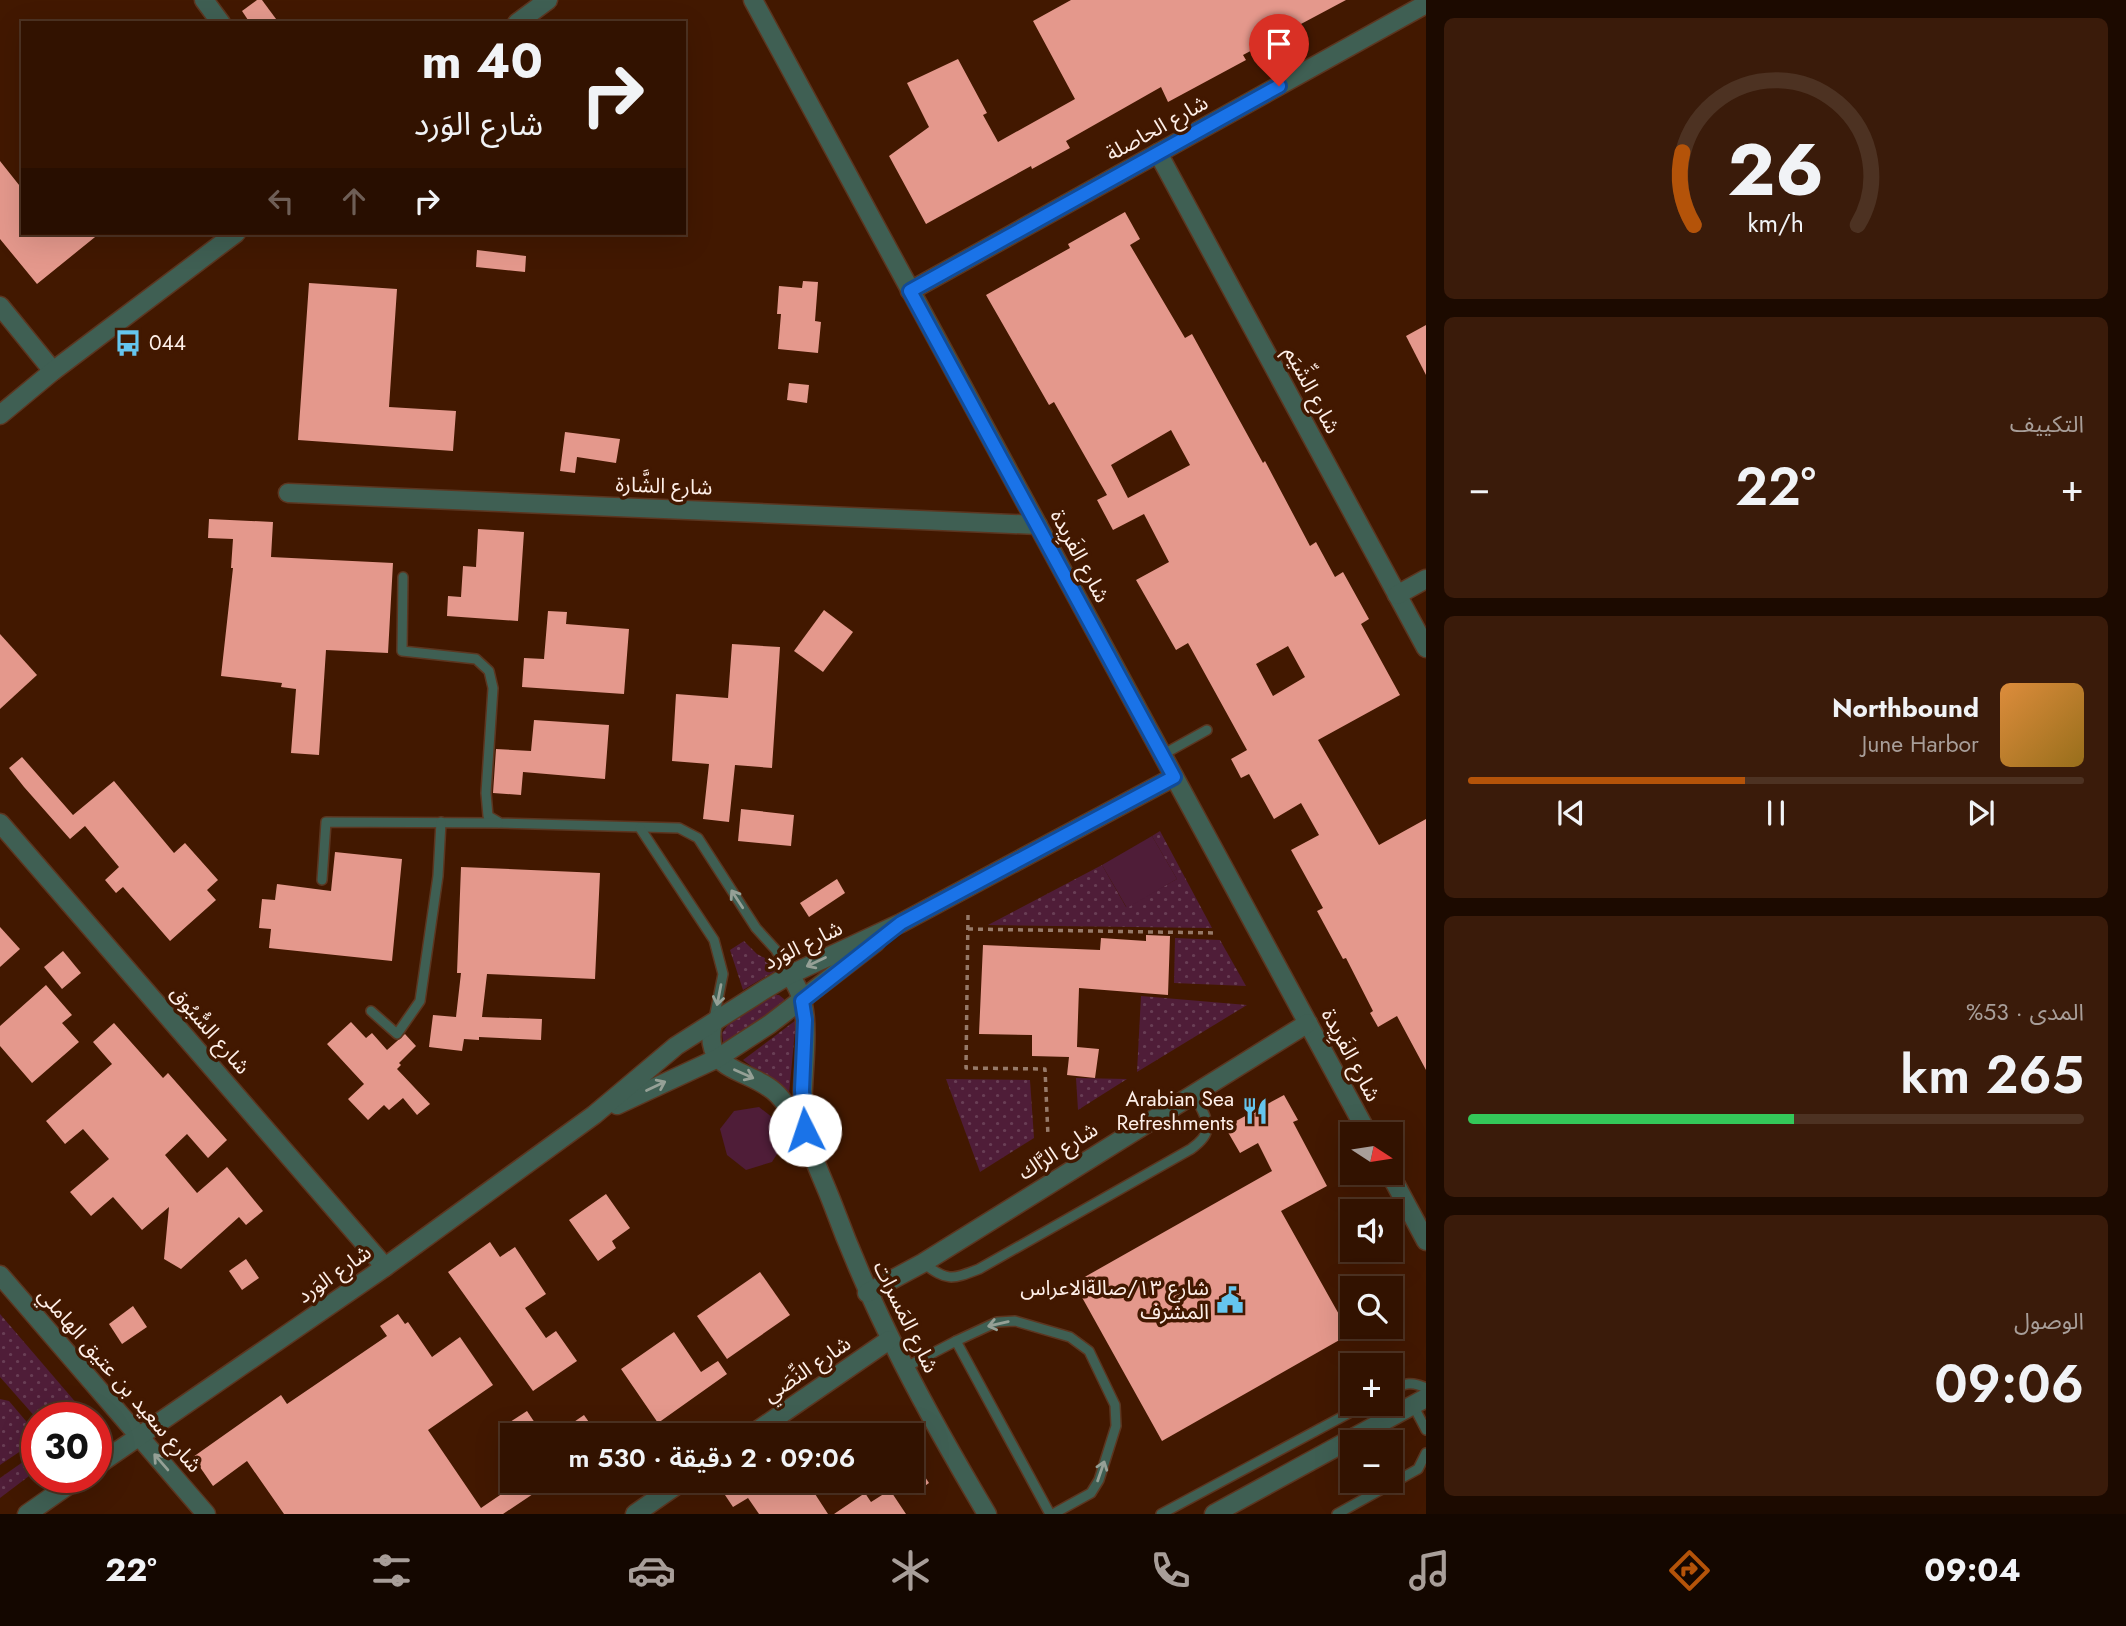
<!DOCTYPE html>
<html lang="ar">
<head>
<meta charset="utf-8">
<style>
	:root { --surface:#321200; --page:#3a1b0a; --text:#f1f3f6; --muted:#a89e99; --line:#4d3222; --accent:#b45309 }
	body { margin:0; font-family:Jost,"Noto Sans Arabic",sans-serif; background:var(--page); color:var(--text); direction:rtl; height:100vh; display:flex; flex-direction:column; font-size:26px; white-space:nowrap }
	* { box-sizing:border-box; margin:0 }
	p { font-size:23px; color:var(--muted) }
	.icon { flex:none; width:38px; height:38px; fill:none; stroke:currentColor; stroke-width:2; stroke-linecap:round; stroke-linejoin:round }
	.map { position:relative; flex:1; overflow:hidden; direction:ltr }
	.side { display:flex; flex-direction:column; gap:18px; padding:18px; background:#1c0a00; width:700px }
	.side>* { flex:none }
	.top-card { position:absolute; left:21px; top:21px; width:665px; height:214px; border-radius:0px; box-shadow:0 7px 28px #0002,0 0 0 2px var(--line); direction:rtl; background:#321200; color:var(--text); overflow:hidden }
	.needle { width:46px; rotate:102deg }
	.buttons { position:absolute; left:1340px; top:1122px; display:grid; gap:14px }
	.buttons a { display:grid; place-items:center; width:63px; height:63px; border-radius:0px; background:var(--surface); box-shadow:0 7px 28px #0002,0 0 0 2px var(--line); font-size:35px }
	.speed { position:absolute; left:21px; top:1402px; display:flex; gap:14px; font-size:35px; font-weight:700; text-align:center }
	.speed>* { display:grid; place-content:center; width:91px; height:91px; border-radius:50%; background:var(--surface); box-shadow:0 7px 28px #0002,0 0 0 2px var(--line); line-height:1 }
	.speed .limit { border:10px solid #d22; background:#fff; color:#111 }
	.pin { position:absolute; display:grid; place-items:center; width:60px; height:60px; color:#fff; margin:-72px -30px; border-radius:50% 50% 50% 0; rotate:-45deg; box-shadow:0 0 7px #0007 }
	.pin .icon { rotate:45deg }
	.me { position:absolute; width:77px; margin:-38px; rotate:356deg; stroke-linejoin:round; filter:drop-shadow(0 0 5px #0008) }
	.turn { display:flex; align-items:center; gap:24px; height:147px; padding:0 28px; font-size:32px }
	.turn .icon { width:91px; height:91px; stroke-width:2.5 }
	.turn b { display:block; font-size:49px; line-height:60px }
	.lanes { display:flex; align-items:center; height:66px; padding:0 28px; background:#0003; justify-content:center; gap:35px; direction:ltr }
	.lanes .off { opacity:.35 }
	.big { font-size:52px; font-weight:600; line-height:1.1 }
	.side .tile { flex:1; display:flex; flex-direction:column; justify-content:center; gap:10px; min-width:0; padding:0 24px; border-radius:10px; background:var(--page) }
	.side .dial { align-items:center; gap:0 }
	.dial svg { height:182px; overflow:visible; fill:none; stroke:var(--line); stroke-width:7; stroke-linecap:round; text-anchor:middle }
	.dial text { fill:var(--text); stroke:none }
	.song { display:flex; align-items:center; gap:21px }
	.cover { width:84px; height:84px; border-radius:10px; background:linear-gradient(135deg,hsl(30 70% 55%),hsl(40 70% 35%)) }
	.played { height:7px; border-radius:4px; background:linear-gradient(90deg,var(--accent) 45%,var(--line) 45%) }
	.keys { display:flex; justify-content:space-around; direction:ltr }
	.heat { display:flex; justify-content:space-between; align-items:center; font-size:38px; direction:ltr }
	.charge { height:10px; border-radius:5px; background:linear-gradient(90deg,#34c759 53%,var(--line) 0) }
	.trip { position:absolute; left:500px; top:1423px; width:424px; height:70px; border-radius:0px; background:var(--surface); box-shadow:0 7px 28px #0002,0 0 0 2px var(--line); font-weight:600; line-height:70px; text-align:center; direction:rtl }
	.tab-bar { display:flex; height:112px; justify-content:space-around; align-items:center; background:#140700; color:var(--muted) }
	.tab-bar .icon { width:49px; height:49px }
	.tab-bar .on { color:var(--accent) }
	.tab-bar b { font-size:32px; color:var(--text) }
	main { display:flex; flex:1; min-height:0 }
	.map>svg:first-child { display:block }
	.grass { fill:url(#grass-dots) }
	.green { fill:#4f1d38 }
	.building { fill:#e4988c; fill-rule:evenodd }
	.lines { fill:none; stroke-linecap:round; stroke-linejoin:round }
	.lane-casing { stroke:#5c3620; stroke-width:12 }
	.street-casing { stroke:#5c3620; stroke-width:21 }
	.path { stroke:#977a69; stroke-width:3.5; stroke-dasharray:5 5; stroke-linecap:butt }
	.lane { stroke:#3f5f53; stroke-width:9 }
	.street { stroke:#3f5f53; stroke-width:18 }
	.oneway { stroke:#95a096 }
	.route-casing { stroke:#114b97; stroke-width:18 }
	.route { stroke:#1a73e8; stroke-width:12 }
	.labels { text-anchor:middle; stroke-width:7; stroke-linejoin:round; paint-order:stroke }
	.street-label { font-size:21px; fill:#feefe8; stroke:#421800 }
	.poi-label { font-size:21px; fill:#feefe8; stroke:#421800; text-anchor:end }
</style>
</head>
<body>
<main>
<section class="side">
<div class="tile dial"><svg viewBox="0 0 100 80">
<path d="M14 69A42 42 0 1 1 86 69"/>
<path d="M14 69A42 42 0 0 1 9 37" stroke="#b45309"/>
<text x="50" y="56" font-size="32" font-weight="700">26</text>
<text x="50" y="72" font-size="11">km/h</text>
</svg></div>
<div class="tile"><p>التكييف</p>
<div class="heat"><a>−</a><b class="big">22°</b><a>+</a></div>
</div>
<div class="tile">
<div class="song"><i class="cover"></i><div><b>Northbound</b><p>June Harbor</p></div></div>
<div class="played"></div>
<div class="keys"><svg class="icon" aria-label="previous" viewBox="0 0 24 24"><path d="M18 5L8 12l10 7zM5 5v14"/></svg><svg class="icon" aria-label="pause" viewBox="0 0 24 24"><path d="M8 5v14M16 5v14"/></svg><svg class="icon" aria-label="next" viewBox="0 0 24 24"><path d="M6 5l10 7-10 7zM19 5v14"/></svg></div>
</div>
<div class="tile"><p>المدى · 53%</p><b class="big">265 km</b><div class="charge"></div></div>
<div class="tile"><p>الوصول</p><b class="big">09:06</b></div>
</section>
<div class="map">
<svg width="1426" height="1514" viewBox="0 0 1426 1514">
	<defs>
		<pattern id="grass-dots" width="8" height="8" patternUnits="userSpaceOnUse" patternTransform="scale(1.75)"><rect width="8" height="8" fill="#4f1d38"/><path d="M2 2h.1M6 6h.1" fill="none" stroke="#693e55" stroke-width="1.8" stroke-linecap="round"/></pattern>
	</defs>
	<rect width="100%" height="100%" fill="#421800"/>
	<g class="grass">
		<polygon points="1160,831 1212,928 988,925 1102,865 1126,907 1177,879 1152,836"/>
		<polygon points="1175,938 1220,940 1246,986 1174,983"/>
		<polygon points="744,941 757,954 782,967 743,990 730,950"/>
		<polygon points="771,995 779,995 784,999 785,1004 726,1044 723,1042 722,1033 730,1022"/>
		<polygon points="1141,996 1247,1005 1137,1072"/>
		<polygon points="796,1020 789,1094 743,1060"/>
		<polygon points="1076,1078 1127,1079 1078,1110"/>
		<polygon points="946,1079 1030,1080 1034,1138 980,1172"/>
		<polygon points="0,1314 78,1405 65,1417 37,1419 0,1377"/>
		<polygon points="0,1399 9,1401 37,1434 37,1440 0,1465"/>
		<polygon points="37,1452 37,1470 0,1498 0,1478"/>
	</g>
	<g class="green">
		<polygon points="1152,836 1177,879 1127,908 1102,865"/>
		<polygon points="759,1107 777,1121 784,1143 772,1162 746,1170 727,1155 720,1129 734,1111"/>
	</g>
	<g class="building">
		<polygon points="257,0 262,0 279,23 250,23 242,11"/>
		<polygon points="1071,0 1346,0 1243,55 1246,60 1168,102 1161,87 1066,141 1070,148 1032,169 1031,166 926,224 889,156 929,127 907,83 958,59 987,113 983,115 998,142 1075,99 1033,21"/>
		<polygon points="0,161 23,190 23,233 100,233 37,284 0,239"/>
		<path d="M 1125,212 L 1140,239 L 1130,245 L 1185,338 L 1192,334 L 1263,463 L 1265,461 L 1310,546 L 1316,542 L 1335,577 L 1343,572 L 1369,619 L 1361,624 L 1400,695 L 1318,740 L 1379,845 L 1426,819 L 1426,1070 L 1397,1016 L 1378,1027 L 1370,1013 L 1373,1011 L 1346,958 L 1343,959 L 1317,911 L 1323,908 L 1291,850 L 1319,835 L 1301,803 L 1274,819 L 1249,774 L 1241,778 L 1231,759 L 1247,750 L 1188,643 L 1176,650 L 1136,580 L 1169,562 L 1144,514 L 1113,530 L 1097,500 L 1107,495 L 1054,402 L 1049,405 L 986,295 L 1070,248 L 1068,244 ZM 1171,430 L 1190,465 L 1128,498 L 1111,465 ZM 1288,646 L 1305,677 L 1273,696 L 1256,664 Z"/>
		<polygon points="477,250 526,256 525,272 476,267"/>
		<polygon points="803,281 818,282 815,321 821,322 818,353 778,349 781,314 777,314 779,286 802,288"/>
		<polygon points="309,283 397,289 389,407 456,411 453,451 298,440"/>
		<polygon points="1426,325 1426,375 1406,336"/>
		<polygon points="789,383 809,385 807,403 787,400"/>
		<polygon points="565,432 620,439 616,463 577,457 575,473 560,471"/>
		<polygon points="209,519 273,522 271,557 393,563 388,653 326,650 319,755 291,753 296,689 281,687 282,683 221,676 233,568 231,568 233,539 208,538"/>
		<polygon points="478,529 524,532 518,621 447,616 448,596 461,597 463,566 476,567"/>
		<polygon points="824,610 853,632 823,672 794,651"/>
		<polygon points="548,611 567,612 566,624 629,629 624,694 522,687 524,658 544,659"/>
		<polygon points="0,634 37,675 0,709"/>
		<polygon points="732,644 780,647 772,768 735,765 729,822 703,819 709,764 672,761 676,694 728,698"/>
		<polygon points="534,720 609,725 605,779 523,772 521,795 493,793 496,749 531,751"/>
		<polygon points="22,757 73,815 114,781 174,853 185,843 218,880 207,890 216,900 170,941 123,887 116,893 105,880 119,867 85,826 70,839 24,787 9,768"/>
		<polygon points="741,809 794,815 791,846 738,841"/>
		<polygon points="335,852 402,859 392,961 269,948 271,929 259,928 262,899 275,900 277,884 331,891"/>
		<polygon points="461,867 600,873 595,979 487,974 482,1017 542,1019 541,1040 479,1037 479,1040 464,1039 462,1051 429,1047 433,1015 456,1017 461,973 457,973"/>
		<polygon points="837,879 845,893 809,917 800,903"/>
		<polygon points="0,927 20,949 0,967"/>
		<polygon points="1146,935 1170,936 1168,995 1079,988 1077,1047 1099,1049 1095,1078 1067,1075 1069,1057 1032,1056 1032,1035 979,1034 983,945 1100,950 1101,938 1146,941"/>
		<polygon points="63,951 81,973 62,989 44,967"/>
		<polygon points="46,985 72,1015 62,1023 79,1042 32,1083 0,1046 0,1026"/>
		<polygon points="351,1022 366,1038 372,1033 387,1050 405,1034 416,1046 399,1063 401,1065 397,1069 430,1104 417,1115 403,1098 389,1110 384,1105 368,1120 348,1099 364,1084 327,1044"/>
		<polygon points="114,1023 163,1078 168,1073 227,1140 208,1158 187,1134 165,1155 197,1193 227,1167 263,1211 246,1225 239,1217 181,1269 164,1259 169,1207 142,1230 113,1197 91,1216 70,1192 109,1159 83,1129 65,1144 46,1121 112,1064 93,1042"/>
		<polygon points="1284,1095 1298,1120 1293,1122 1327,1186 1281,1211 1350,1334 1162,1441 1074,1283 1272,1171 1258,1143 1240,1153 1225,1127"/>
		<polygon points="606,1194 630,1228 612,1241 616,1248 598,1261 569,1220"/>
		<polygon points="490,1242 500,1257 515,1247 546,1294 525,1308 546,1338 556,1331 577,1361 533,1391 448,1272"/>
		<polygon points="246,1259 259,1278 242,1290 229,1271"/>
		<polygon points="760,1272 790,1315 727,1359 697,1316"/>
		<polygon points="133,1306 147,1327 122,1344 109,1324"/>
		<polygon points="398,1314 405,1324 408,1322 432,1357 460,1337 493,1385 428,1430 481,1508 522,1480 528,1480 536,1492 503,1514 284,1514 247,1461 213,1486 193,1457 281,1395 287,1404 387,1336 380,1326"/>
		<polygon points="674,1332 701,1372 718,1361 727,1374 658,1423 621,1369"/>
		<polygon points="527,1411 543,1435 518,1435 510,1422"/>
		<polygon points="584,1415 598,1435 555,1435"/>
		<polygon points="912,1457 929,1483 912,1495"/>
		<polygon points="715,1480 806,1480 828,1514 759,1514 748,1498 733,1507"/>
		<polygon points="890,1490 906,1514 834,1514 865,1493 871,1502"/>
	</g>
	<g class="lines">
		<defs>
			<g id="lane">
				<polyline points="403,577 402,651 476,659 489,671 493,688 486,793 488,816 500,823 679,828 698,838 756,928 776,950 789,975"/>
				<polyline points="1162,755 1207,730"/>
				<polyline points="640,828 714,940 723,974 714,1019"/>
				<polyline points="322,880 326,822 498,823"/>
				<polyline points="371,1011 397,1034 420,1001 438,876 441,822"/>
				<path d="M 923,1263 C 947,1281 951,1280 979,1269 L 1191,1149 C 1218,1130 1206,1119 1194,1094"/>
				<polyline points="956,1341 997,1322 1015,1321 1070,1337 1089,1351 1115,1405 1116,1426 1099,1480 1091,1493 1053,1514"/>
				<polyline points="904,1368 956,1341 1050,1514"/>
				<path d="M 1391,1390 C 1405,1383 1412,1381 1426,1388"/>
				<polyline points="1413,1405 1426,1430"/>
				<polyline points="1161,1514 1366,1404"/>
				<polyline points="1337,1514 1418,1469 1426,1453"/>
			</g>
			<g id="street">
				<polyline points="204,0 221,23"/>
				<polyline points="753,0 1368,1134"/>
				<polyline points="517,23 548,0"/>
				<polyline points="1158,153 1426,648"/>
				<polyline points="910,291 1426,4"/>
				<polyline points="0,306 53,371"/>
				<polyline points="0,415 53,371 236,233"/>
				<polyline points="288,493 1038,525"/>
				<polyline points="1397,595 1426,579"/>
				<polyline points="0,823 385,1267"/>
				<path d="M 789,975 C 821,1011 795,1085 805,1131 C 811,1156 824,1181 833,1205 C 874,1316 927,1413 987,1514"/>
				<path d="M 713,1023 C 701,1074 752,1068 778,1095 C 788,1106 796,1119 805,1130"/>
				<polyline points="617,1105 718,1058 770,1024 876,942"/>
				<polyline points="1389,1172 1426,1241"/>
				<polyline points="0,1275 206,1514"/>
				<polyline points="867,1293 923,1263 1308,1023"/>
				<polyline points="751,1435 889,1340"/>
				<polyline points="96,1466 385,1267 594,1115 676,1046 764,990 789,975 901,923 1174,777"/>
				<polyline points="27,1514 80,1477"/>
				<polyline points="635,1514 684,1480"/>
				<polyline points="1214,1514 1426,1398"/>
			</g>
		</defs>
		<use href="#lane" class="lane-casing"/>
		<use href="#street" class="street-casing"/>
		<g class="path">
			<polyline points="968,915 966,1068 1045,1069 1048,1136"/>
			<polyline points="968,929 1217,933"/>
		</g>
		<use href="#lane" class="lane"/>
		<use href="#street" class="street"/>
	</g>
	<defs><path id="oneway-shaft" d="M-6 0H5M1.5-3L5.5 0L1.5 3" fill="none" stroke-width="1.6" stroke-linecap="round" stroke-linejoin="round" transform="scale(1.75)"/></defs>
	<g class="oneway">
		<use href="#oneway-shaft" transform="translate(737 899) rotate(-123)"/>
		<use href="#oneway-shaft" transform="translate(816 962) rotate(155)"/>
		<use href="#oneway-shaft" transform="translate(719 995) rotate(101)"/>
		<use href="#oneway-shaft" transform="translate(744 1074) rotate(24)"/>
		<use href="#oneway-shaft" transform="translate(656 1086) rotate(-25)"/>
		<use href="#oneway-shaft" transform="translate(998 1324) rotate(167)"/>
		<use href="#oneway-shaft" transform="translate(161 1462) rotate(-131)"/>
		<use href="#oneway-shaft" transform="translate(1101 1471) rotate(-71)"/>
	</g>
	<g class="lines">
		<defs>
			<polyline id="route" points="805,1130 802,1090 805,1020 802,1001 901,923 1174,777 910,291 1279,86"/>
		</defs>
		<use href="#route" class="route-casing"/>
		<use href="#route" class="route"/>
	</g>
	<defs>
		<symbol id="bus-bare" viewBox="-9 -9 18 18"><path d="M-5-6H5V4H4V6H2V4H-2V6H-4V4H-5ZM-3.5-4V0h7V-4ZM-3.5 1.2v1.5H-2V1.2ZM2 1.2v1.5H3.5V1.2Z" fill="#65c5ee" stroke="#421800" stroke-width="2.5" paint-order="stroke"/></symbol>
		<symbol id="restaurant-bare" viewBox="-9 -9 18 18"><path d="M-5-6h1v4h1v-4h1v4h1v-4h1v5L-1.5 .5V6h-2V.5L-5-1ZM5-6V6H3V1.5H1.5Q1.5-4 5-6Z" fill="#65c5ee" stroke="#421800" stroke-width="2.5" paint-order="stroke"/></symbol>
		<symbol id="civic-bare" viewBox="-9 -9 18 18"><path d="M-.6-6.5H3V-4.5H.6V-3L4-1V1h2V6H-6V1h2V-1L-.6-3ZM-1.2 2.5V6h2.4V2.5Z" fill="#65c5ee" stroke="#421800" stroke-width="2.5" paint-order="stroke"/></symbol>
	</defs>
	<g fill-rule="evenodd">
		<use href="#bus-bare" x="109" y="324" width="38" height="38"/>
		<use href="#restaurant-bare" x="1236" y="1092" width="38" height="38"/>
		<use href="#civic-bare" x="1211" y="1281" width="38" height="38"/>
	</g>
	<g class="labels">
		<g class="street-label">
			<text transform="translate(1157 128) rotate(-29)" y="7">شارع الحاصلة</text>
			<text transform="translate(1312 390) rotate(62)" y="7">شارع الشِّيَم</text>
			<text transform="translate(664 486) rotate(2)" y="7">شارع الشَّارة</text>
			<text transform="translate(1080 556) rotate(62)" y="7">شارع الفَرِيدة</text>
			<text transform="translate(803 945) rotate(-26)" y="7">شارع الوَرد</text>
			<text transform="translate(210 1030) rotate(49)" y="7">شارع السُّبُوق</text>
			<text transform="translate(1351 1055) rotate(62)" y="7">شارع الفَرِيدة</text>
			<text transform="translate(1058 1151) rotate(-32)" y="7">شارع الرَّاك</text>
			<text transform="translate(334 1274) rotate(-35)" y="7">شارع الوَرد</text>
			<text transform="translate(906 1317) rotate(64)" y="7">شارع المَسرات</text>
			<text transform="translate(807 1369) rotate(-34)" y="7">شارع النِّصَي</text>
			<text transform="translate(120 1380) rotate(49)" y="7">شارع سعيد بن عتيق الهاملي</text>
		</g>
		<g class="poi-label">
			<text x="149" y="350" text-anchor="start">044</text>
			<text x="1234" y="1106">Arabian Sea<tspan x="1234" dy="24">Refreshments</tspan></text>
			<text x="1209" y="1295">شارع ١٣/صالةالاعراس<tspan x="1209" dy="24">المشرف</tspan></text>
		</g>
	</g>
</svg>
<div class="buttons">
<a><svg class="needle" viewBox="-14 -14 28 28"><path d="M0-13l5 13h-10z" fill="#e53935"/><path d="M0 13l5-13h-10z" fill="#a89e99"/></svg></a>
<a><svg class="icon" aria-label="sound" viewBox="0 0 24 24"><path d="M4 9h4l5-4v14l-5-4H4zM17 9q2 3 0 6"/></svg></a>
<a><svg class="icon" aria-label="search" viewBox="0 0 24 24"><circle cx="10" cy="10" r="6"/><path d="M15 15l6 6"/></svg></a>
<a>+</a>
<a>−</a>
</div>
<div class="speed"><div class="limit">30</div></div>
<div class="pin" style="left:1279px;top:86px;background:#d93025"><svg class="icon" aria-label="arrive" viewBox="0 0 24 24"><path d="M6 21V4h12l-3 4 3 4H6"/></svg></div>
<svg class="me" style="left:805px;top:1130px" viewBox="-20 -20 40 40"><circle r="19" fill="#fff"/><path d="M0-13L10 11 0 6-10 11z" fill="#1a73e8"/></svg>
<div class="trip">09:06 · 2 دقيقة · 530 m</div>
<div class="top-card">
<div class="turn"><svg class="icon" aria-label="right" viewBox="0 0 24 24"><path d="M7 20v-9h11M14 6l5 5-5 5"/></svg><div><b>40 m</b>شارع الوَرد</div></div>
<div class="lanes"><svg class="icon off" aria-label="left" viewBox="0 0 24 24"><path d="M17 20v-9H6M10 6l-5 5 5 5"/></svg><svg class="icon off" aria-label="ahead" viewBox="0 0 24 24"><path d="M12 20V5M6 11l6-6 6 6"/></svg><svg class="icon" aria-label="right" viewBox="0 0 24 24"><path d="M7 20v-9h11M14 6l5 5-5 5"/></svg></div>
</div>
</div>
</main>
<nav class="tab-bar">
<b>09:04</b>
<svg class="icon on" aria-label="directions" viewBox="0 0 24 24"><path d="M12 3l9 9-9 9-9-9zM9 14v-3h6M13 9l2 2-2 2"/></svg>
<svg class="icon" aria-label="music" viewBox="0 0 24 24"><path d="M9 18V5l10-2v13"/><circle cx="6" cy="18" r="3"/><circle cx="16" cy="16" r="3"/></svg>
<svg class="icon" aria-label="phone" viewBox="0 0 24 24"><path d="M5 4h4l2 5-3 2q2 4 5 5l2-3 5 2v4C11 20 4 13 5 4z"/></svg>
<svg class="icon" aria-label="climate" viewBox="0 0 24 24"><path d="M12 3v18M4 7l16 10M4 17L20 7"/></svg>
<svg class="icon" aria-label="car" viewBox="0 0 24 24"><path d="M5 17H2v-5l4-1 3-4h7l3 4 3 1v5h-3M9 17h6M6 11h13"/><circle cx="7" cy="17" r="2"/><circle cx="17" cy="17" r="2"/></svg>
<svg class="icon" aria-label="filters" viewBox="0 0 24 24"><path d="M4 7h16M4 17h16"/><circle cx="9" cy="7" r="2"/><circle cx="15" cy="17" r="2"/></svg>
<b>22°</b>
</nav>
</body>
</html>
